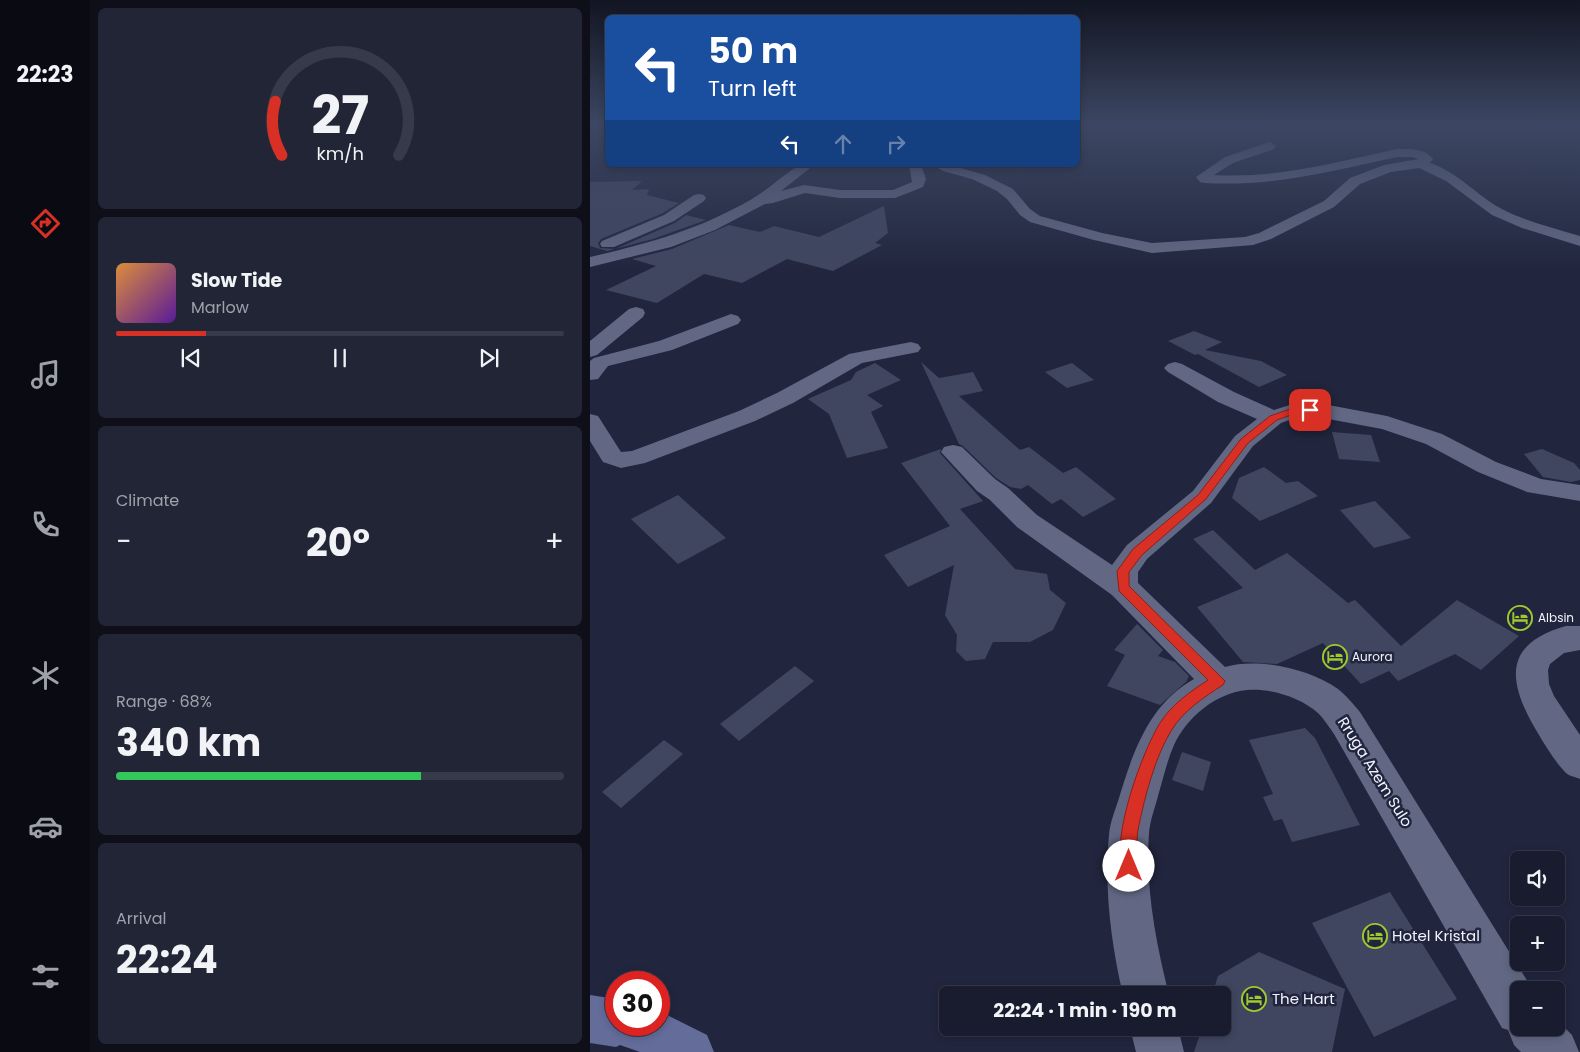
<!DOCTYPE html>
<html lang="en">
<head>
<meta charset="utf-8">
<style>
	:root { --surface:#191c2e; --page:#222536; --text:#f1f3f6; --muted:#9fa1aa; --line:#373a4a; --accent:#d93025 }
	body { margin:0; font-family:Poppins,sans-serif; background:var(--page); color:var(--text); height:100vh; display:flex; flex-direction:column; font-size:19px; white-space:nowrap }
	* { box-sizing:border-box; margin:0 }
	p { font-size:16px; color:var(--muted) }
	.icon { flex:none; width:28px; height:28px; fill:none; stroke:currentColor; stroke-width:2; stroke-linecap:round; stroke-linejoin:round }
	.map { position:relative; flex:1; overflow:hidden }
	.details { display:flex; flex-direction:column; gap:8px; padding:8px; background:#0e0f19; width:500px }
	.details>* { flex:none }
	.banner { position:absolute; left:15px; top:15px; width:475px; height:152px; border-radius:8px; box-shadow:0 2px 8px #0003,0 0 0 1px var(--line); background:#1a4fa0; color:#fff; overflow:hidden }
	.buttons { position:absolute; left:920px; top:851px; display:grid; gap:10px }
	.buttons a { display:grid; place-items:center; width:55px; height:55px; border-radius:8px; background:var(--surface); box-shadow:0 2px 8px #0003,0 0 0 1px var(--line); font-size:25px }
	.speed { position:absolute; left:15px; top:971px; display:flex; gap:10px; font-size:25px; font-weight:700; text-align:center }
	.speed>* { display:grid; place-content:center; width:65px; height:65px; border-radius:50%; background:var(--surface); box-shadow:0 2px 8px #0003,0 0 0 1px var(--line); line-height:1 }
	.speed .limit { border:8px solid #d22; background:#fff; color:#111 }
	.pin { position:absolute; display:grid; place-items:center; width:42px; height:42px; color:#fff; margin:-21px; border-radius:10px; box-shadow:0 2px 8px #0006 }
	.me { position:absolute; width:55px; margin:-28px; rotate:0deg; stroke-linejoin:round; filter:drop-shadow(0 0 4px #0008) }
	.turn { display:flex; align-items:center; gap:18px; height:105px; padding:0 20px; font-size:22px }
	.turn .icon { width:65px; height:65px; stroke-width:2.5 }
	.turn b { display:block; font-size:35px; line-height:42px }
	.lanes { display:flex; align-items:center; height:48px; padding:0 20px; background:#0003; justify-content:center; gap:25px; direction:ltr }
	.lanes .off { opacity:.35 }
	.big { font-size:38px; font-weight:700; line-height:1.1 }
	.details .tile { flex:1; display:flex; flex-direction:column; justify-content:center; gap:8px; min-width:0; padding:0 18px; border-radius:8px; background:var(--page) }
	.details .dial { align-items:center; gap:0 }
	.dial svg { height:130px; overflow:visible; fill:none; stroke:var(--line); stroke-width:7; stroke-linecap:round; text-anchor:middle }
	.dial text { fill:var(--text); stroke:none }
	.song { display:flex; align-items:center; gap:15px }
	.cover { width:60px; height:60px; border-radius:8px; background:linear-gradient(135deg,hsl(30 70% 55%),hsl(270 70% 35%)) }
	.played { height:5px; border-radius:2px; background:linear-gradient(90deg,var(--accent) 20%,var(--line) 20%) }
	.keys { display:flex; justify-content:space-around; direction:ltr }
	.heat { display:flex; justify-content:space-between; align-items:center; font-size:28px; direction:ltr }
	.charge { height:8px; border-radius:4px; background:linear-gradient(90deg,#34c759 68%,var(--line) 0) }
	.trip { position:absolute; left:349px; top:986px; width:292px; height:50px; border-radius:8px; background:var(--surface); box-shadow:0 2px 8px #0003,0 0 0 1px var(--line); font-weight:700; line-height:50px; text-align:center }
	main { display:flex; flex:1; min-height:0 }
	.tabs { display:flex; flex-direction:column; width:90px; justify-content:space-around; align-items:center; background:#0a0b12; color:var(--muted) }
	.tabs .icon { width:35px; height:35px }
	.tabs .current { color:var(--accent) }
	.tabs b { font-size:22px; color:var(--text) }
	.map>svg:first-child { display:block }
	.building { fill:#404660 }
	.lines { fill:none; stroke-linecap:round; stroke-linejoin:round }
	.minor { fill:#626884; fill-rule:evenodd }
	.secondary { fill:#646d9a; fill-rule:evenodd }
	.route { fill:#d93025; stroke:#8d1f18 }
	.labels { text-anchor:middle; stroke-width:5; stroke-linejoin:round; paint-order:stroke }
	.poi-label { font-size:12px; fill:#f0f3fc; stroke:#21263e; text-anchor:start }
	.near-street-label { font-size:15px; fill:#f0f3fc; stroke:#21263e }
	.near-poi-label { font-size:15px; fill:#f0f3fc; stroke:#21263e; text-anchor:start }
</style>
</head>
<body>
<main>
<nav class="tabs">
<b>22:23</b>
<svg class="icon current" aria-label="directions" viewBox="0 0 24 24"><path d="M12 3l9 9-9 9-9-9zM9 14v-3h6M13 9l2 2-2 2"/></svg>
<svg class="icon" aria-label="music" viewBox="0 0 24 24"><path d="M9 18V5l10-2v13"/><circle cx="6" cy="18" r="3"/><circle cx="16" cy="16" r="3"/></svg>
<svg class="icon" aria-label="phone" viewBox="0 0 24 24"><path d="M5 4h4l2 5-3 2q2 4 5 5l2-3 5 2v4C11 20 4 13 5 4z"/></svg>
<svg class="icon" aria-label="climate" viewBox="0 0 24 24"><path d="M12 3v18M4 7l16 10M4 17L20 7"/></svg>
<svg class="icon" aria-label="car" viewBox="0 0 24 24"><path d="M5 17H2v-5l4-1 3-4h7l3 4 3 1v5h-3M9 17h6M6 11h13"/><circle cx="7" cy="17" r="2"/><circle cx="17" cy="17" r="2"/></svg>
<svg class="icon" aria-label="filters" viewBox="0 0 24 24"><path d="M4 7h16M4 17h16"/><circle cx="9" cy="7" r="2"/><circle cx="15" cy="17" r="2"/></svg>
</nav>
<section class="details">
<div class="tile dial"><svg viewBox="0 0 100 80">
<path d="M14 69A42 42 0 1 1 86 69"/>
<path d="M14 69A42 42 0 0 1 10 36" stroke="#d93025"/>
<text x="50" y="56" font-size="32" font-weight="700">27</text>
<text x="50" y="72" font-size="11">km/h</text>
</svg></div>
<div class="tile">
<div class="song"><i class="cover"></i><div><b>Slow Tide</b><p>Marlow</p></div></div>
<div class="played"></div>
<div class="keys"><svg class="icon" aria-label="previous" viewBox="0 0 24 24"><path d="M18 5L8 12l10 7zM5 5v14"/></svg><svg class="icon" aria-label="pause" viewBox="0 0 24 24"><path d="M8 5v14M16 5v14"/></svg><svg class="icon" aria-label="next" viewBox="0 0 24 24"><path d="M6 5l10 7-10 7zM19 5v14"/></svg></div>
</div>
<div class="tile"><p>Climate</p>
<div class="heat"><a>−</a><b class="big">20°</b><a>+</a></div>
</div>
<div class="tile"><p>Range · 68%</p><b class="big">340 km</b><div class="charge"></div></div>
<div class="tile"><p>Arrival</p><b class="big">22:24</b></div>
</section>
<div class="map">
<svg width="990" height="1052" viewBox="0 0 990 1052">
	<rect width="100%" height="100%" fill="#21263e"/>
	<g class="building">
		<polygon points="52,181 42,190 59,189 57,195 89,203 73,213 11,239 8,243 10,248 25,249 85,223 96,215 116,220 63,239 17,251 0,246 0,182"/>
		<polygon points="294,206 298,233 285,243 292,245 243,271 197,259 152,283 114,274 67,303 16,290 66,266 42,259 82,249 139,225 170,232 184,226 229,237"/>
		<polygon points="604,331 632,342 615,350 671,361 697,375 669,387 608,354 605,355 578,341"/>
		<polygon points="331,362 349,378 383,372 393,391 369,396 430,450 439,447 473,473 486,467 526,499 493,517 471,499 462,504 438,485 431,489 420,487 406,478 373,446 369,444"/>
		<polygon points="285,363 311,380 277,395 293,406 281,412 298,448 257,458 239,414 218,399 261,380 266,372"/>
		<polygon points="482,363 504,380 477,388 455,372"/>
		<polygon points="742,432 781,435 790,462 749,459"/>
		<polygon points="351,449 350,453 393,501 370,509 425,569 457,574 460,590 476,603 463,630 440,642 403,642 395,659 376,661 366,651 367,635 355,615 364,565 318,587 294,555 360,526 311,463"/>
		<polygon points="952,449 984,463 990,470 990,480 981,482 953,477 934,454"/>
		<polygon points="674,467 696,483 708,481 728,496 670,521 642,498 649,478"/>
		<polygon points="88,495 136,538 88,564 41,519"/>
		<polygon points="785,501 821,538 784,548 750,510"/>
		<polygon points="623,530 665,570 697,553 758,603 765,600 811,646 867,600 929,636 891,670 865,654 808,681 799,671 771,684 733,643 687,664 653,662 607,607 653,588 603,539"/>
		<polygon points="547,624 573,650 568,656 585,662 599,676 596,682 570,705 517,686 535,655 524,650"/>
		<polygon points="205,666 224,681 149,741 130,724"/>
		<polygon points="715,728 725,738 770,825 702,842 692,819 684,821 673,797 683,794 659,740"/>
		<polygon points="74,740 93,754 31,808 12,792"/>
		<polygon points="592,752 621,762 613,791 582,780"/>
		<polygon points="800,892 867,999 784,1037 722,923"/>
		<polygon points="669,952 755,989 742,1052 604,1052 612,1028 632,1028 632,995 622,995 628,976"/>
	</g>
	<g class="lines">
		<g class="minor">
			<path d="M 680,142 L 686,146 L 684,149 L 643,163 L 624,175 C 686,179 747,162 807,149 C 819,149 835,148 843,159 L 840,163 C 868,172 887,196 912,209 C 937,222 964,228 990,236 L 990,246 L 932,228 L 902,215 L 856,181 L 829,168 L 801,172 L 770,184 L 744,207 L 681,239 L 663,245 L 562,253 L 504,240 L 440,222 L 430,215 L 417,199 L 407,191 L 382,179 L 353,171 L 343,165 L 360,165 L 395,175 L 423,189 L 440,209 L 450,216 L 512,233 L 562,243 L 655,237 L 669,233 L 734,201 L 760,178 L 794,165 L 829,159 L 822,157 L 807,157 C 743,171 681,187 615,183 L 610,182 L 606,177 L 635,157 Z"/>
			<path d="M 209,165 L 224,165 L 191,191 L 214,185 L 250,190 L 303,190 L 322,182 L 319,165 L 331,165 L 336,179 L 333,187 L 305,198 L 250,198 L 215,193 L 183,203 L 175,204 L 125,230 L 81,247 L 0,267 L 0,257 C 60,243 108,230 162,199 C 179,189 193,175 209,165 Z"/>
			<polygon points="109,194 114,195 116,198 114,201 84,221 24,247 12,247 10,244 12,241 74,215 104,195"/>
			<polygon points="46,307 53,309 55,313 53,317 7,355 0,357 0,341 39,309"/>
			<polygon points="141,314 148,316 151,320 148,324 82,350 18,366 8,379 0,380 0,361 4,358 69,341"/>
			<polygon points="321,342 328,344 331,348 328,352 272,363 203,403 165,421 55,463 31,468 13,462 0,441 0,414 8,416 31,452 42,451 149,411 187,393 259,354"/>
			<path d="M 585,362 L 592,364 L 644,392 L 684,410 L 706,403 L 733,404 L 797,416 L 852,434 L 906,462 L 951,479 L 990,485 L 990,501 L 937,492 L 888,472 L 836,444 L 792,429 L 733,418 L 708,417 L 691,423 L 663,446 L 621,503 L 557,559 L 548,572 L 548,583 L 635,667 C 668,657 720,669 748,689 C 757,696 763,704 770,712 L 943,990 L 929,990 L 929,1028 L 966,1028 L 966,1019 L 982,1035 L 989,1052 L 931,1052 L 924,1045 L 918,1030 L 912,1028 L 744,734 C 739,727 734,719 728,713 C 710,697 680,688 657,690 C 626,693 597,717 584,745 C 577,761 573,779 568,796 C 565,808 560,820 559,833 C 555,887 566,943 579,995 L 533,995 C 521,943 514,889 519,835 C 520,822 525,811 529,798 C 543,752 559,704 604,679 L 522,595 L 427,527 L 400,500 L 387,491 L 351,452 L 354,447 L 363,445 L 372,447 L 405,479 L 418,488 L 447,515 L 522,565 L 537,545 L 603,491 L 645,436 L 667,419 L 628,402 L 578,372 L 574,368 L 578,364 Z"/>
			<path d="M 976,626 L 990,626 L 990,650 L 974,653 L 960,664 L 958,670 L 959,684 L 964,696 L 990,735 L 990,779 C 986,777 979,776 976,773 C 966,763 956,747 949,735 C 920,687 908,645 976,626 Z"/>
			<polygon points="540,1028 588,1028 594,1052 546,1052"/>
		</g>
		<polygon class="secondary" points="0,995 26,999 26,1025 69,1025 69,1011 117,1035 124,1052 50,1052 30,1045 26,1047 0,1043"/>
	</g>
	<linearGradient id="sky" x2="0" y2="1"><stop stop-color="#121522"/><stop offset="0.46" stop-color="#3d4763"/><stop offset="1" stop-color="#3d4763" stop-opacity="0"/></linearGradient>
	<rect width="990" height="271" fill="url(#sky)"/>
	<path class="route" d="M 706,407 L 720,408 L 724,410 L 720,413 L 707,413 L 687,420 L 658,443 L 616,499 L 552,555 L 539,572 L 539,586 L 635,681 L 633,685 C 614,697 593,711 581,731 C 565,757 554,799 548,830 C 545,844 551,858 545,872 L 539,874 L 533,872 C 520,839 552,752 570,723 C 581,705 601,691 618,680 L 529,591 L 527,571 L 543,549 L 608,495 L 651,439 L 680,416 Z"/>
	<defs>
		<symbol id="hotel-ring" viewBox="-11 -11 22 22"><circle r="9.5" fill="#21263e" stroke="#9fca2d" stroke-width="1.5"/><path d="M-6-4.5h1.5V1H6V5H4.5V3h-9V5H-6ZM-4 0a1.8 1.8 0 1 1 3.6 0ZM.5 0V-2.5h3Q6-2.5 6 0Z" fill="#9fca2d"/></symbol>
	</defs>
	<g fill-rule="evenodd">
		<use href="#hotel-ring" x="916" y="604" width="28" height="28"/>
		<use href="#hotel-ring" x="731" y="643" width="28" height="28"/>
		<use href="#hotel-ring" x="771" y="922" width="28" height="28"/>
		<use href="#hotel-ring" x="650" y="985" width="28" height="28"/>
	</g>
	<g class="labels">
		<g class="poi-label">
			<text x="948" y="622">Albsin</text>
			<text x="762" y="661">Aurora</text>
		</g>
		<g class="near-street-label">
			<text transform="translate(785 772) rotate(58)" y="5">Rruga Azem Sulo</text>
		</g>
		<g class="near-poi-label">
			<text x="802" y="941">Hotel Kristal</text>
			<text x="682" y="1004">The Hart</text>
		</g>
	</g>
</svg>
<div class="buttons">
<a><svg class="icon" aria-label="sound" viewBox="0 0 24 24"><path d="M4 9h4l5-4v14l-5-4H4zM17 9q2 3 0 6"/></svg></a>
<a>+</a>
<a>−</a>
</div>
<div class="speed"><div class="limit">30</div></div>
<div class="pin" style="left:720px;top:410px;background:#d93025"><svg class="icon" aria-label="arrive" viewBox="0 0 24 24"><path d="M6 21V4h12l-3 4 3 4H6"/></svg></div>
<svg class="me" style="left:539px;top:866px" viewBox="-20 -20 40 40"><circle r="19" fill="#fff"/><path d="M0-13L10 11 0 6-10 11z" fill="#d93025"/></svg>
<div class="trip">22:24 · 1 min · 190 m</div>
<div class="banner">
<div class="turn"><svg class="icon" aria-label="left" viewBox="0 0 24 24"><path d="M17 20v-9H6M10 6l-5 5 5 5"/></svg><div><b>50 m</b>Turn left</div></div>
<div class="lanes"><svg class="icon" aria-label="left" viewBox="0 0 24 24"><path d="M17 20v-9H6M10 6l-5 5 5 5"/></svg><svg class="icon off" aria-label="ahead" viewBox="0 0 24 24"><path d="M12 20V5M6 11l6-6 6 6"/></svg><svg class="icon off" aria-label="right" viewBox="0 0 24 24"><path d="M7 20v-9h11M14 6l5 5-5 5"/></svg></div>
</div>
</div>
</main>
</body>
</html>
